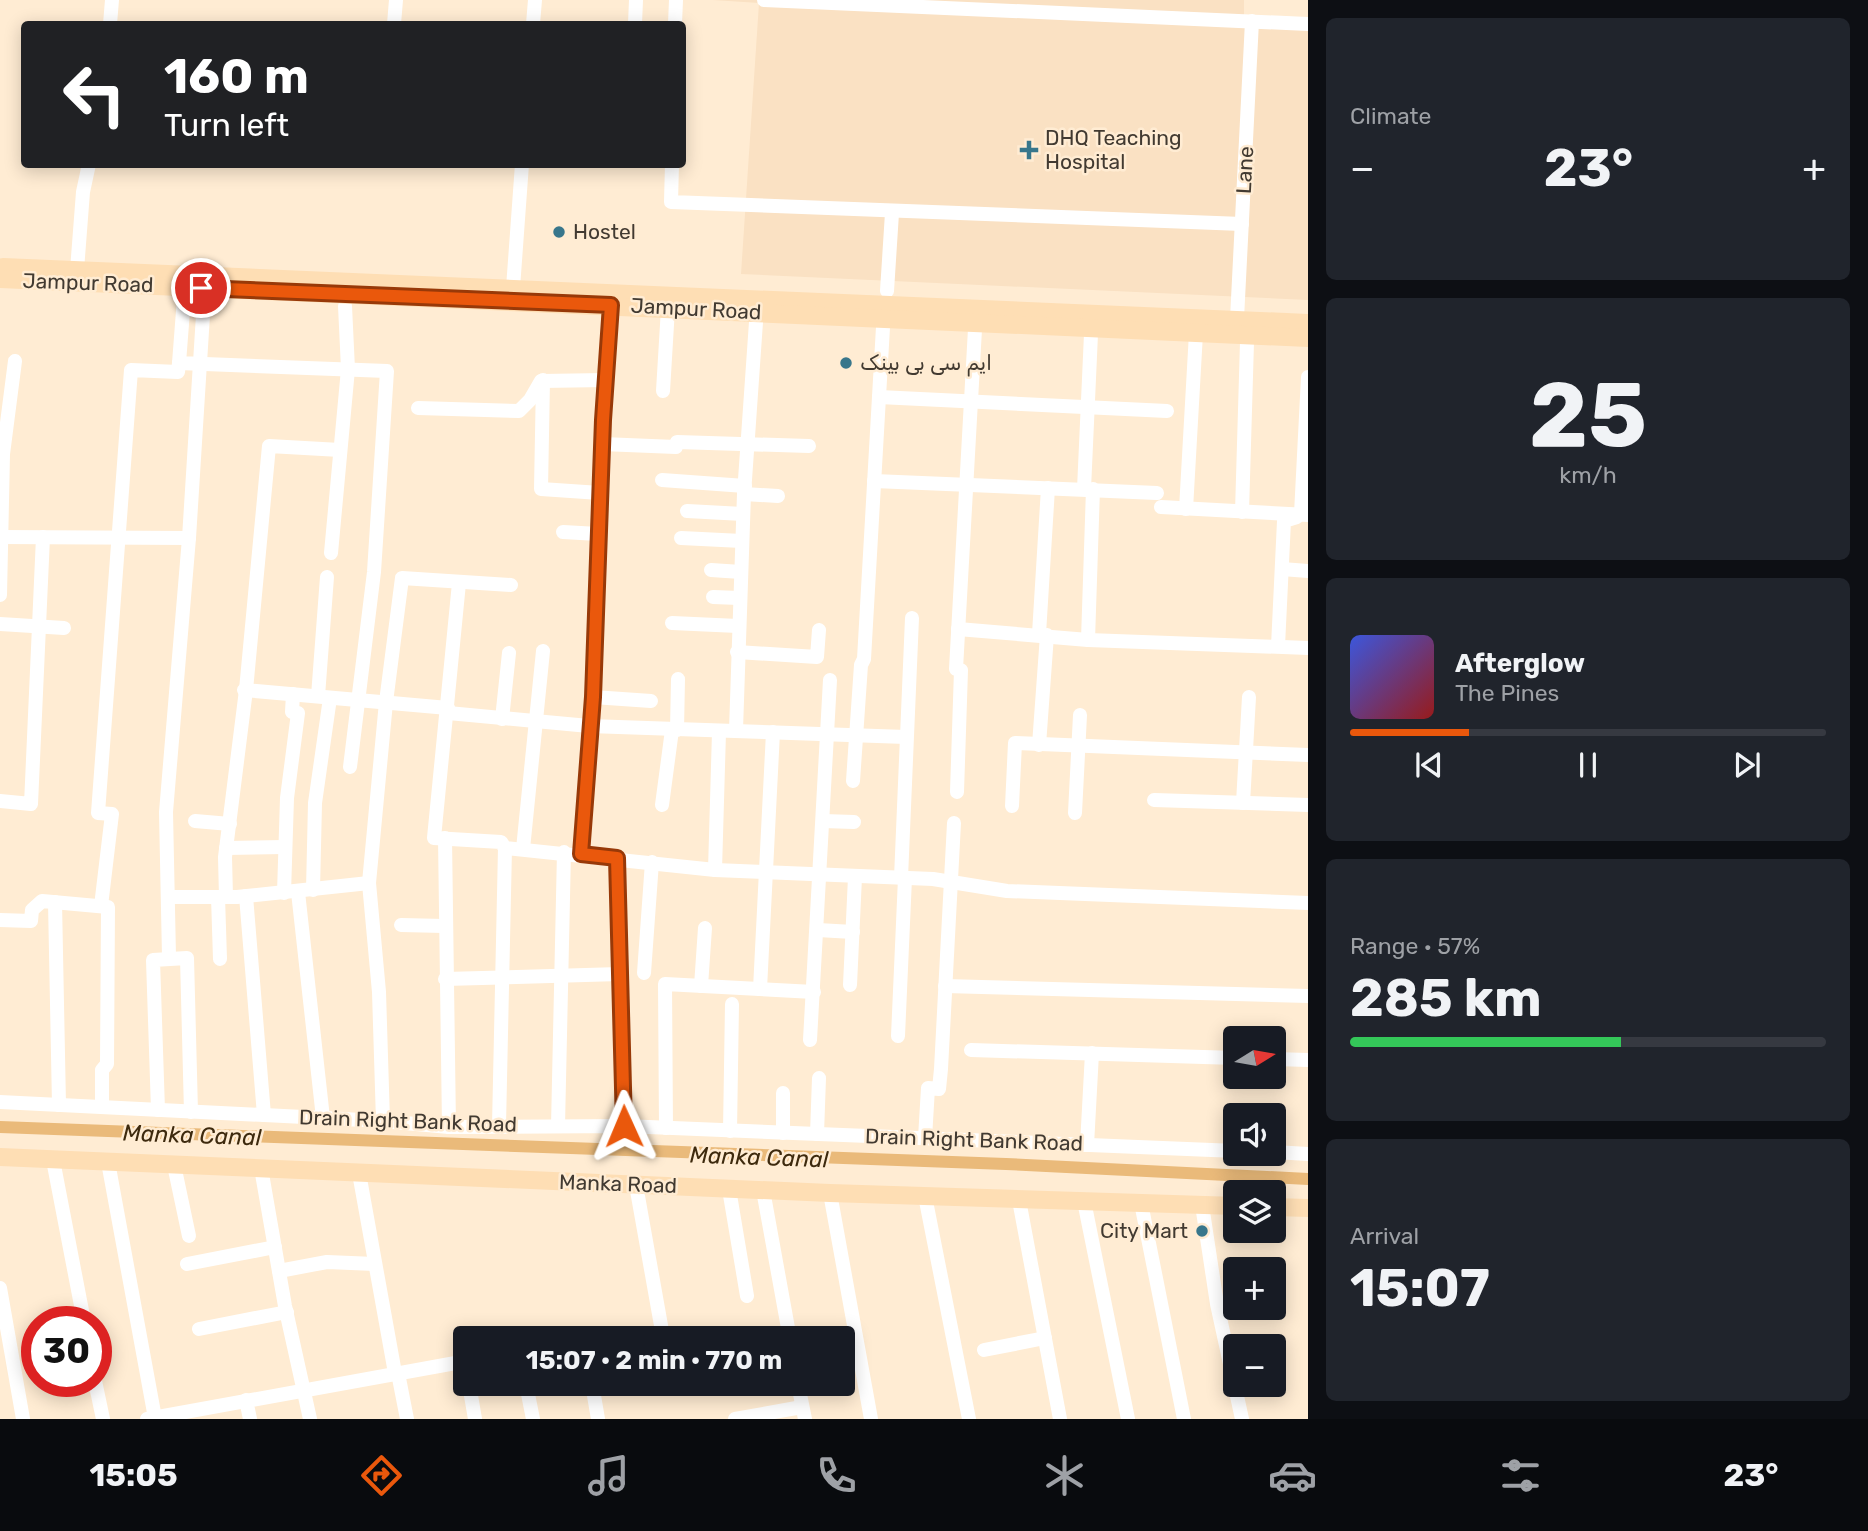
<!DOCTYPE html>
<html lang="en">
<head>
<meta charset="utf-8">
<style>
	:root { --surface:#171b24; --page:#20242c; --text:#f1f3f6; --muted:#9ea1a6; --line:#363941; --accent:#ea580c }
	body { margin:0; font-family:Rubik,"Noto Sans Arabic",sans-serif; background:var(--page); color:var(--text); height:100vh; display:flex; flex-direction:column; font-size:26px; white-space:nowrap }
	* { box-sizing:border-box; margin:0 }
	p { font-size:23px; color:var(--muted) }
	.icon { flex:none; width:38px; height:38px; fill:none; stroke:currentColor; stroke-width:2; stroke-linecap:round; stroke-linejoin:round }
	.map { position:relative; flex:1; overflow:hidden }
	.panel { display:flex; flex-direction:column; gap:18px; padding:18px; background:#0d0f14; width:560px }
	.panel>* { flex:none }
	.hud { position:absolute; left:21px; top:21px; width:665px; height:147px; border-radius:7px; box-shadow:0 4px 18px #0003; background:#202124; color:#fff; overflow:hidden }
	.needle { width:46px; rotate:79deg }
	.fabs { position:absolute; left:1223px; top:1026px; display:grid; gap:14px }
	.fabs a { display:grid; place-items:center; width:63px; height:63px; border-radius:7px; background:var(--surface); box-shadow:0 4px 18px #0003; font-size:35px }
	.speed { position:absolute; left:21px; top:1306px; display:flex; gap:14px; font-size:35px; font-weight:700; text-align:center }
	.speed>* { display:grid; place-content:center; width:91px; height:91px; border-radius:50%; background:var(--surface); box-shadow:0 4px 18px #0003; line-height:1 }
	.speed .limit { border:10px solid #d22; background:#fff; color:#111 }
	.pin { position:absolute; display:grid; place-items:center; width:60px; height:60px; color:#fff; margin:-30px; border:4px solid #fff; border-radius:50%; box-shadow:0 2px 7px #0007 }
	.me { position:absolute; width:77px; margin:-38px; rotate:359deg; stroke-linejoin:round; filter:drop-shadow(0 0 5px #0008) }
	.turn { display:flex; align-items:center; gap:24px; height:147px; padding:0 28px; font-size:32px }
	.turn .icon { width:91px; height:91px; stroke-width:2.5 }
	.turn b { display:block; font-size:49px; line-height:60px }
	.big { font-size:52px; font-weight:700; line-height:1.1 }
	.panel .card { flex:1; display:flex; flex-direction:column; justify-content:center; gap:10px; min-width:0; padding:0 24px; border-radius:10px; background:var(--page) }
	.panel .dial { align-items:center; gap:0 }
	.dial b { font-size:91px; line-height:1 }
	.song { display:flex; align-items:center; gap:21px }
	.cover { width:84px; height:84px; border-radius:10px; background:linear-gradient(135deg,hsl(230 70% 55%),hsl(0 70% 35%)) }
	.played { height:7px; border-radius:4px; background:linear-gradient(90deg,var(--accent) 25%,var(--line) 25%) }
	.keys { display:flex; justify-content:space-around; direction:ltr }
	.heat { display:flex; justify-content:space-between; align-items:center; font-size:38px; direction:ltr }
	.charge { height:10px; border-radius:5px; background:linear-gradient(90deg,#34c759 57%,var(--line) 0) }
	.trip { position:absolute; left:453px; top:1326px; width:402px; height:70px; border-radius:7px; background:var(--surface); box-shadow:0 4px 18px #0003; font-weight:700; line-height:70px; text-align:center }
	.tab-bar { display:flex; height:112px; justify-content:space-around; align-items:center; background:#090b0e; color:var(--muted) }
	.tab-bar .icon { width:49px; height:49px }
	.tab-bar .active { color:var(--accent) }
	.tab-bar b { font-size:32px; color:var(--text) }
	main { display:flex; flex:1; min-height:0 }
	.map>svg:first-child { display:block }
	.built { fill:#fae1c3 }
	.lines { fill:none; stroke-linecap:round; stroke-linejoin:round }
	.canal { stroke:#eaba7a; stroke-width:12 }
	.minor { stroke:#fff; stroke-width:14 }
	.major { stroke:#fedeb4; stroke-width:18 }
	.route-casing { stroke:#983908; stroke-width:18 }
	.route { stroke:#ea580c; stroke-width:12 }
	.poi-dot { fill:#38768b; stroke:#ffecd3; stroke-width:2.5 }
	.labels { text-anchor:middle; stroke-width:5; stroke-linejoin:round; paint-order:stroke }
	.poi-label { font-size:21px; fill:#423a31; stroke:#ffecd3; text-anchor:start }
	.street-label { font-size:21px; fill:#423a31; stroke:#ffecd3 }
	.water-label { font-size:23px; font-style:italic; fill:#3e2a0e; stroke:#ffecd3 }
</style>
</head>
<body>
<main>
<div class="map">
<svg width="1308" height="1419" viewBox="0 0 1308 1419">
	<rect width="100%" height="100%" fill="#ffecd3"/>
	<polygon class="built" points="713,0 1244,0 1244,22 1308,26 1308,300 741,274 759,3"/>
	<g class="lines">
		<polyline class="canal" points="0,1127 1006,1164 1308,1179"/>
		<g class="minor">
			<polyline points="764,0 1308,24"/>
			<polyline points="110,24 112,0"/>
			<polyline points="394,24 396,0"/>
			<polyline points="533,24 535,0"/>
			<polyline points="635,24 636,0"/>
			<polyline points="675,24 676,0"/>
			<polyline points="672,164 671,202 1242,224"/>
			<polyline points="77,270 83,192 89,164"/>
			<polyline points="513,288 522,164"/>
			<polyline points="887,291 892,213"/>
			<polyline points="184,298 179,363 387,371 374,572 350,767"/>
			<polyline points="543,380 541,489 600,493"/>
			<polyline points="663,391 668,308"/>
			<polyline points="879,397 1167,411"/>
			<polyline points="418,408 519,411 530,400 541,381 606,380"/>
			<polyline points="602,444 676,447 677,442 809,446"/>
			<polyline points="662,480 745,486"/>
			<polyline points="874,481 1157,493"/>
			<polyline points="1084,489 1091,334"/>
			<polyline points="744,494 778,496"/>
			<polyline points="1161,507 1308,515"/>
			<polyline points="1186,509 1196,333"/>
			<polyline points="687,511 743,514"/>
			<polyline points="1242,512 1247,342 1237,319 1252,21"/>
			<polyline points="1301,514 1308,377"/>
			<polyline points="563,532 598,534"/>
			<polyline points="0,537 189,538"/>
			<polyline points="681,538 742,541"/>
			<polyline points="331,553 348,369 345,306"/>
			<polyline points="1282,569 1308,571"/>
			<polyline points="711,570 741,572"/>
			<polyline points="459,583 434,838 501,842 505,848 715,870 933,879 1007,891 1308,903"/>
			<polyline points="0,595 3,454 15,361"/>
			<polyline points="713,597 739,598"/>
			<polyline points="672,623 738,626"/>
			<polyline points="0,624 64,628"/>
			<polyline points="958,629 1088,640 1308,648"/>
			<polyline points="1039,634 1048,488"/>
			<polyline points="1088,640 1093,489"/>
			<polyline points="1278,646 1284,521 1297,517"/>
			<polyline points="737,652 817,657 819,630"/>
			<polyline points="244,690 448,708"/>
			<polyline points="318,696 327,577"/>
			<polyline points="593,697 651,701"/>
			<polyline points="448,713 589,726 906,737"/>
			<polyline points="502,719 509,653"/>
			<polyline points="677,730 678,679"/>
			<polyline points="736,730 744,494 756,322"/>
			<polyline points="1039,745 1047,635"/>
			<polyline points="853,781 861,665 864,659 883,327"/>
			<polyline points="957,792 961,670 956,669 975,329"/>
			<polyline points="1154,800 1308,805"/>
			<polyline points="0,801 31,804 43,537"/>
			<polyline points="1243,803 1249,697"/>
			<polyline points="662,805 672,730"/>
			<polyline points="1012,806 1015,743 1308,755"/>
			<polyline points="1075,813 1080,715"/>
			<polyline points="195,821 230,824"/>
			<polyline points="823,821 854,822"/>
			<polyline points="445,838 449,1127"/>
			<polyline points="226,848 284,847"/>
			<polyline points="523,849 543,651"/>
			<polyline points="581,854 593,697 604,397 611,305"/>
			<polyline points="617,858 624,1126"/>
			<polyline points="715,870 719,732"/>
			<polyline points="901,878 912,618"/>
			<polyline points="313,890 315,803 330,698"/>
			<polyline points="298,892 323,1118"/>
			<polyline points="284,893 287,798 298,713 292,712 293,694"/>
			<polyline points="246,896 264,1115"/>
			<polyline points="169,897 237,897 369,883"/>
			<polyline points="218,897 220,959"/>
			<polyline points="226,897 225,857 246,690 269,446 340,450"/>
			<polyline points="55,902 59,1105"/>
			<polyline points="101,906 112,814 98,813 131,370 178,372 179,363"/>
			<polyline points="0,920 31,921 32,910 42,901 108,907 107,1064 102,1070 102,1107"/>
			<polyline points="401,925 444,926"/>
			<polyline points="818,930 853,932"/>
			<polyline points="169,957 166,812 189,538 204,299"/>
			<polyline points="644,973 652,862"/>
			<polyline points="445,979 620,974"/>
			<polyline points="850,985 855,877"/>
			<polyline points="701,986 705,928"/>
			<polyline points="945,986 1308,996"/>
			<polyline points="760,989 773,732"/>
			<polyline points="898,1036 905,878"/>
			<polyline points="810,1040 830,680"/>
			<polyline points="971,1050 1236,1058"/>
			<polyline points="1274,1059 1308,1060"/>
			<polyline points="0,1102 383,1121 449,1127 624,1126 1236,1151"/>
			<polyline points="158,1110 153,960 187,958 191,1112"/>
			<polyline points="383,1121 379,992 369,883 386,702 402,578 511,585"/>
			<polyline points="499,1126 505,848"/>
			<polyline points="558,1126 564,852"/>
			<polyline points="666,1128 665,984 814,992"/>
			<polyline points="730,1131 732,1004"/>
			<polyline points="783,1133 783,1093"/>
			<polyline points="817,1134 819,1078"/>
			<polyline points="925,1138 928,1088 939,1089 941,1069 954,823"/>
			<polyline points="1087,1145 1092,1053"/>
			<polyline points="1274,1152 1308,1154"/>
			<polyline points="53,1160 84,1321"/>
			<polyline points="108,1162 155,1418"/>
			<polyline points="174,1165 189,1236"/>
			<polyline points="261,1168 285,1306 310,1419"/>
			<polyline points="359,1173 395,1373"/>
			<polyline points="636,1185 662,1331"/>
			<polyline points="729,1189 747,1296"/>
			<polyline points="763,1190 790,1339"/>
			<polyline points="830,1193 871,1419"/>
			<polyline points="925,1196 969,1419"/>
			<polyline points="1019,1200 1060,1419"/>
			<polyline points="1084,1201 1128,1419"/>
			<polyline points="1141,1203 1184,1419"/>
			<polyline points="1202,1205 1217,1304 1242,1419"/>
			<polyline points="187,1264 275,1247"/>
			<polyline points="279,1271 327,1262 375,1264"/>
			<polyline points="0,1288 23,1419"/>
			<polyline points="199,1329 287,1312"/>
			<polyline points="984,1350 1045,1338"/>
			<polyline points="398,1373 407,1419"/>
			<polyline points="95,1381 103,1419"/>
			<polyline points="469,1384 475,1419"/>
			<polyline points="526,1384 533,1419"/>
			<polyline points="592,1384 598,1419"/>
			<polyline points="798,1384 805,1419"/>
			<polyline points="246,1400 250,1419"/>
			<polyline points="147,1419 461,1362 466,1366"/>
			<polyline points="735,1419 802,1407"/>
		</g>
		<g class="major">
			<polyline points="3,267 1308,323"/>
			<polyline points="0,279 1308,338"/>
			<polyline points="0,1157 830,1193 1236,1206"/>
			<polyline points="1274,1207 1308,1208"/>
		</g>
	</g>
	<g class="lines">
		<defs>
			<polyline id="route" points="201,288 611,305 603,420 593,697 581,854 617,858 624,1126"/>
		</defs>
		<use href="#route" class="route-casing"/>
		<use href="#route" class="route"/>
	</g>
	<g class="poi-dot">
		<path d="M1025.5 139.5h7v7h7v7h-7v7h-7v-7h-7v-7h7z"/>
		<circle cx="559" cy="232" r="7"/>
		<circle cx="846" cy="363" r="7"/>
		<circle cx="1202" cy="1231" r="7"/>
	</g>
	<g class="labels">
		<g class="poi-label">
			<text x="1045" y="145">DHQ Teaching<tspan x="1045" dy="24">Hospital</tspan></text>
			<text x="573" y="239">Hostel</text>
			<text x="860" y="370">ایم سی بی بینک</text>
			<text x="1188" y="1238" text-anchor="end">City Mart</text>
		</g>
		<g class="street-label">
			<text transform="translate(1245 170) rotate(-87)" y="7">Lane</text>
			<text transform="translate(88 283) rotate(2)" y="7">Jampur Road</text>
			<text transform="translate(696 309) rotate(3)" y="7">Jampur Road</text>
			<text transform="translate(408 1121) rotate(2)" y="7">Drain Right Bank Road</text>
			<text transform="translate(974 1140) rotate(2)" y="7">Drain Right Bank Road</text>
			<text transform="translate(618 1184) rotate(2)" y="7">Manka Road</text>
		</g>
		<g class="water-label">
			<text transform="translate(192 1135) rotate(2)" y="8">Manka Canal</text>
			<text transform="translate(759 1157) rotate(2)" y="8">Manka Canal</text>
		</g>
	</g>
</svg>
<div class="fabs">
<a><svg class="needle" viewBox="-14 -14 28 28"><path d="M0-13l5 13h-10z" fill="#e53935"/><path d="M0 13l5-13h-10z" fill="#9ea1a6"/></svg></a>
<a><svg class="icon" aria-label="sound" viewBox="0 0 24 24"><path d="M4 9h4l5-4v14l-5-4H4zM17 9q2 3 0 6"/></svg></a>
<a><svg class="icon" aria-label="layers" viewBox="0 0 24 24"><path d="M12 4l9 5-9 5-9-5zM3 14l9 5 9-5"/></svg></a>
<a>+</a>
<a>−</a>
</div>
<div class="speed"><div class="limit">30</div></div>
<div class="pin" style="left:201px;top:288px;background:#d93025"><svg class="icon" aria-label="arrive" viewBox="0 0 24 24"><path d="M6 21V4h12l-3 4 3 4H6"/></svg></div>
<svg class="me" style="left:624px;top:1126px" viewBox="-20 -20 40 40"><path d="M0-17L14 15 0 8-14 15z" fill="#ea580c" stroke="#fff" stroke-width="4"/></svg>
<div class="trip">15:07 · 2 min · 770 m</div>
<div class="hud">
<div class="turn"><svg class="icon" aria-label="left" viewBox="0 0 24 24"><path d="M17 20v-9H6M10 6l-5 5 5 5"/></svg><div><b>160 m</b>Turn left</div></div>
</div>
</div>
<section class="panel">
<div class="card"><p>Climate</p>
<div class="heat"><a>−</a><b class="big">23°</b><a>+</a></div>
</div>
<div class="card dial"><b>25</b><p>km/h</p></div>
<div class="card">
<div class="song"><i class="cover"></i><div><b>Afterglow</b><p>The Pines</p></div></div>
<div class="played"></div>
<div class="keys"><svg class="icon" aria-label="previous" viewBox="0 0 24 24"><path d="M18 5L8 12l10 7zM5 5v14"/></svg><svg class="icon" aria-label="pause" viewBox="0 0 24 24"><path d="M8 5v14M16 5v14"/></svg><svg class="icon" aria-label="next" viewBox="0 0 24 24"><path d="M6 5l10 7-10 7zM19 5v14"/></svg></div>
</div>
<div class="card"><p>Range · 57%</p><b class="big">285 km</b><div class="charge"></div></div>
<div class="card"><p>Arrival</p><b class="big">15:07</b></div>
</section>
</main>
<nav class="tab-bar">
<b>15:05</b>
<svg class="icon active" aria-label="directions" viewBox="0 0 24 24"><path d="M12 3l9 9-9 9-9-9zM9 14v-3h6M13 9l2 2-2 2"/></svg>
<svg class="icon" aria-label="music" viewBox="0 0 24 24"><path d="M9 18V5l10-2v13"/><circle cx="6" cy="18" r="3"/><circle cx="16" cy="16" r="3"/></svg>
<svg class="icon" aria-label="phone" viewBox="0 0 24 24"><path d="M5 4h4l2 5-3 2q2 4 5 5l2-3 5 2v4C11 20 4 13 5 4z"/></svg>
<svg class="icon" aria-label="climate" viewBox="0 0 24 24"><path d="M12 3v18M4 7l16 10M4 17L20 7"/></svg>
<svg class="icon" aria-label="car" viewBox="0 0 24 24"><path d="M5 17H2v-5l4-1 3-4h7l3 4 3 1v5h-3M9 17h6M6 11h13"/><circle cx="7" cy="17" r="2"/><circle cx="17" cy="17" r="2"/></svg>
<svg class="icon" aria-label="filters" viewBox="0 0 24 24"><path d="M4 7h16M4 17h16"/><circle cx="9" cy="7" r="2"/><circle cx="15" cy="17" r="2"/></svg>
<b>23°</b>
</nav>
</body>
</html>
